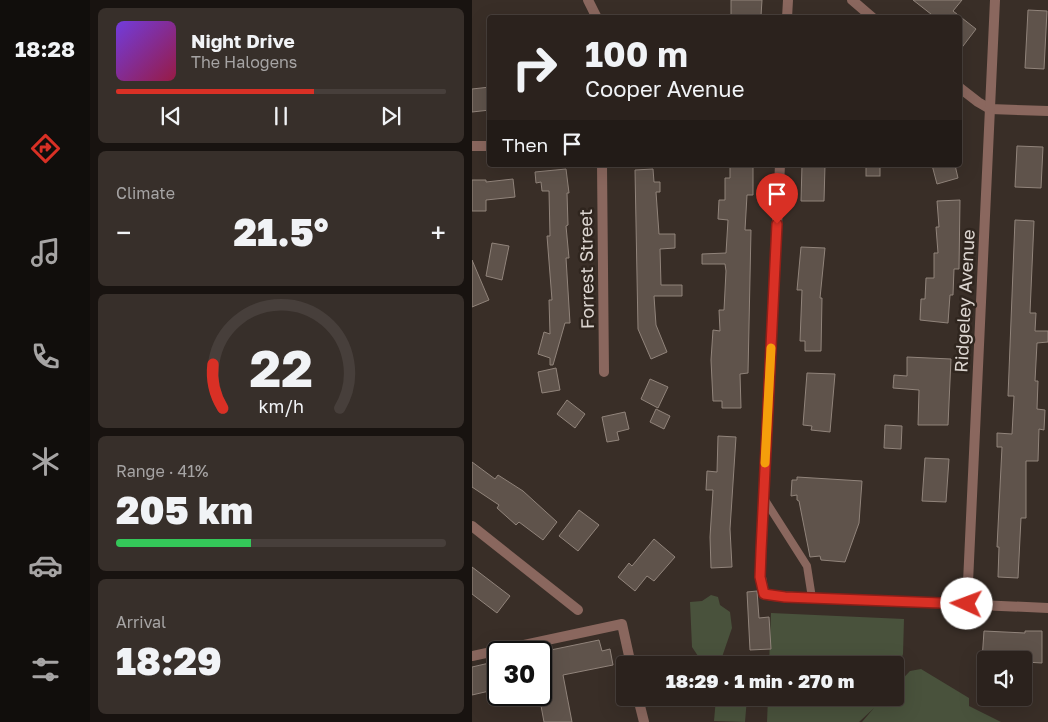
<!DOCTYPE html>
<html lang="en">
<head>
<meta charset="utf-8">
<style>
	:root { --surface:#2b221d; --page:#372f2a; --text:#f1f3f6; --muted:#a6a4a4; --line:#473f3b; --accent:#d93025 }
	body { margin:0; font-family:"Golos Text",sans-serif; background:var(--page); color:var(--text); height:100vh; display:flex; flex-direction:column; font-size:19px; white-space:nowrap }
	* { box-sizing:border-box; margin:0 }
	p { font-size:16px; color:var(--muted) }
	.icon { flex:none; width:28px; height:28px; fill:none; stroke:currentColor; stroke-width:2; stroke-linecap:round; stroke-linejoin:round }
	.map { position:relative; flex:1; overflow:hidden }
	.panel { display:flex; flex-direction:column; gap:8px; padding:8px; background:#181310; width:382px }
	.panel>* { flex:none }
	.top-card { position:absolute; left:15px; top:15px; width:475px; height:152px; border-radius:5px; box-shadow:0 5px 20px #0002,0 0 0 1px var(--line); background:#2b221d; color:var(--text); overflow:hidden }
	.controls { position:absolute; left:505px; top:651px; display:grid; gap:10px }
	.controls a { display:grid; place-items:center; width:55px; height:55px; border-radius:5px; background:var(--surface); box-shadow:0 5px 20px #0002,0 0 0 1px var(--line); font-size:25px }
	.speed { position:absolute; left:15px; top:641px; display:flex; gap:10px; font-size:25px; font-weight:700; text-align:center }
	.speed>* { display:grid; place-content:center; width:65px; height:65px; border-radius:50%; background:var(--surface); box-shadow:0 5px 20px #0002,0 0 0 1px var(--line); line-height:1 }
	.speed .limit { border:2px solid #111; border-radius:8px; background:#fff; color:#111 }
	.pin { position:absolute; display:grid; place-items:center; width:42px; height:42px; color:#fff; margin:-51px -21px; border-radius:50% 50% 50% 0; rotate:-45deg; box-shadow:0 0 5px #0007 }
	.pin .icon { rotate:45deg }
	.me { position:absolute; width:55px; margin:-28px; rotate:272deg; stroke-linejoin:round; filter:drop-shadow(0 0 4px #0008) }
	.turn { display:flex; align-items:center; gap:18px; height:105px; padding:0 15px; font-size:22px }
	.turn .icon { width:65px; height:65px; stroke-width:2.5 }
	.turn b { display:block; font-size:35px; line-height:42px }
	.then { display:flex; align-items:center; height:48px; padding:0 15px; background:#0003; gap:10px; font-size:19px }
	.big { font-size:38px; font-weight:800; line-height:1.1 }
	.panel .tile { flex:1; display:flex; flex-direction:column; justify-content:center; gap:8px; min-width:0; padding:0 18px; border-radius:8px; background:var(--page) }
	.panel .dial { align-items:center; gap:0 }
	.dial svg { height:130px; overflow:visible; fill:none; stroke:var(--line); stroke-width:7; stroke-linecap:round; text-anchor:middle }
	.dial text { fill:var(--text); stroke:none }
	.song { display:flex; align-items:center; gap:15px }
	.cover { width:60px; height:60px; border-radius:8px; background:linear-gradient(135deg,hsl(260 70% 55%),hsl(340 70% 35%)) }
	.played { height:5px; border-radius:2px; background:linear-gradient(90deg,var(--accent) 60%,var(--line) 60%) }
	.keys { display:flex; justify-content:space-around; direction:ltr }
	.heat { display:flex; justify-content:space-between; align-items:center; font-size:28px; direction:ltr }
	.charge { height:8px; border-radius:4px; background:linear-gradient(90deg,#34c759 41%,var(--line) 0) }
	.trip { position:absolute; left:144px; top:656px; width:288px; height:50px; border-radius:5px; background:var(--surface); box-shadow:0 5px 20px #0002,0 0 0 1px var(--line); font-weight:800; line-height:50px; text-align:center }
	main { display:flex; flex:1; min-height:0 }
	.dock { display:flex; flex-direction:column; width:90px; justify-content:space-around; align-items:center; background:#110e0c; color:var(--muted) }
	.dock .icon { width:35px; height:35px }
	.dock .on { color:var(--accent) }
	.dock b { font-size:22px; color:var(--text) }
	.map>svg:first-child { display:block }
	.green { fill:#49523c }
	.building { fill:#5f534b; stroke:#91847b }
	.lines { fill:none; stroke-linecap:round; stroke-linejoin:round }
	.lane { stroke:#8a675e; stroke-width:8 }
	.street { stroke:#8a675e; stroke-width:10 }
	.route-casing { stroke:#8d1f18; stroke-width:12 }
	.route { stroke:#d93025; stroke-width:9 }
	.slow { stroke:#f59e0b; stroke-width:9 }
	.labels { text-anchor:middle; stroke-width:5; stroke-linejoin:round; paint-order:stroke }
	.street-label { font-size:18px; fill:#dbd4cf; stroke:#2f251e }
</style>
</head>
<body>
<main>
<nav class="dock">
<b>18:28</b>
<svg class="icon on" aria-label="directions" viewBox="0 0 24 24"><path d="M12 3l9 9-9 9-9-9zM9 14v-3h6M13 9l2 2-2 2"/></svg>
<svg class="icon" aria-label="music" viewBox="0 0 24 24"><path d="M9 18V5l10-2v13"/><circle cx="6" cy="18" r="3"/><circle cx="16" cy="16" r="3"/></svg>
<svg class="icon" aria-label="phone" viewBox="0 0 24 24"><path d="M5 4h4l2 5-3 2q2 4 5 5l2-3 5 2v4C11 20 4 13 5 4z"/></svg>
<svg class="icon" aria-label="climate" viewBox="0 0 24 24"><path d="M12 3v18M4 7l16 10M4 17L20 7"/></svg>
<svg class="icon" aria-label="car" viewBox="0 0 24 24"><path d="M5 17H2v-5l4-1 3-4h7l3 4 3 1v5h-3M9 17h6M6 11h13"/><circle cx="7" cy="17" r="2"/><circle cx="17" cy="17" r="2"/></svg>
<svg class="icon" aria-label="filters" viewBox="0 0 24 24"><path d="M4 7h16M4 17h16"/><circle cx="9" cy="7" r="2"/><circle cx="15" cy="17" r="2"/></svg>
</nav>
<section class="panel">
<div class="tile">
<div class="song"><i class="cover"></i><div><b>Night Drive</b><p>The Halogens</p></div></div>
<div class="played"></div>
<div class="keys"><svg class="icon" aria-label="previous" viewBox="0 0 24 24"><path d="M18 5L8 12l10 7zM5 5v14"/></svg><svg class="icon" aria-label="pause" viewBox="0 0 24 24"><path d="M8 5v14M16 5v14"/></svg><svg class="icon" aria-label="next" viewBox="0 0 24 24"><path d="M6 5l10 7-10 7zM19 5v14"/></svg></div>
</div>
<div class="tile"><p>Climate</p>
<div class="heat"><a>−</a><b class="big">21.5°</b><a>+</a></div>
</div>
<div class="tile dial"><svg viewBox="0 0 100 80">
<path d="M14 69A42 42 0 1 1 86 69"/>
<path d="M14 69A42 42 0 0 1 8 42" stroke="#d93025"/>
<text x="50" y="56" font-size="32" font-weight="700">22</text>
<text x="50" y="72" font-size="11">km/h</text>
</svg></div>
<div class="tile"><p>Range · 41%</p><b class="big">205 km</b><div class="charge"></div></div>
<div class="tile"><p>Arrival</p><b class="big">18:29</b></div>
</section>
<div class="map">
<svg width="576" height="722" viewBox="0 0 576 722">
	<rect width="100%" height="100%" fill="#392e27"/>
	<g class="green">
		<polygon points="239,595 246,597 248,605 258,612 260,628 250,657 232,665 220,647 218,602 230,601"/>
		<polygon points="299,613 432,619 431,654 423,677 422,665 297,665"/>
		<polygon points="449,669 497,698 497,706 529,722 390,722 402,708 387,722 295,722 296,698 411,698 409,702 413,698 422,698 423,687 438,671"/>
		<polygon points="244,698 275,698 273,722 242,721"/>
	</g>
	<g class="building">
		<polygon points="259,0 290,0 289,16 259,15"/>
		<polygon points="441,0 490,0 481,11 504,29 488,50 488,18 464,18"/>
		<polygon points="556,10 575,11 572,69 553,68"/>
		<polygon points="18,87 18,110 0,112 0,89"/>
		<polygon points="545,146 571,147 569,188 543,187"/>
		<polygon points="258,165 281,165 281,195 275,195 273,230 279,230 276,373 268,374 269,408 250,408 250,401 241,401 239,360 241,330 248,331 247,310 252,310 254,271 253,264 230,264 230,254 254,253 256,220 246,219 247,200 253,200 253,178 258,178"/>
		<polygon points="330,165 353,165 352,201 329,201"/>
		<rect x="394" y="165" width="14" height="11"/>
		<polygon points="460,165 483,165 486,178 465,184"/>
		<polygon points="94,169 97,193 95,193 96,225 94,226 97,258 94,258 98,323 93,323 81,365 78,365 78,358 66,354 72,332 78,334 77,300 80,300 75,236 78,236 77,191 70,191 69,182 64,183 63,172"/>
		<polygon points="181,169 182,182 188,182 188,192 184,192 187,234 203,234 203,248 188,249 189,285 210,285 210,296 182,296 184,325 195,352 179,359 166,329 163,170"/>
		<polygon points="41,179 43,197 14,200 14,211 0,211 0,180 14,180 14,182"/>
		<polygon points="488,200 487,269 482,269 481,295 478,295 476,323 448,320 449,299 453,299 454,278 462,278 462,253 466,253 464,227 467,227 465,201"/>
		<polygon points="543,220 562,221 558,313 564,313 563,331 576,331 576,342 565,343 563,381 566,381 565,409 573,410 572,430 567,429 566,461 554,461 554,518 549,518 546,578 526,577 527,547 525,547 530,447 525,447 525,433 540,434 542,396 536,396"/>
		<polygon points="20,243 37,246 30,280 14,276"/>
		<polygon points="329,247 353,248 348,298 350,298 349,351 333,351 333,341 328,341 330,290 325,290"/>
		<polygon points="0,260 17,300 0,307"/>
		<polygon points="435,357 479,359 476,425 446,425 447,390 421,388 422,375 435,376"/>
		<polygon points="84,368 88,390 70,393 66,372"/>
		<polygon points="335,373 363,374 358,432 339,430 340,426 331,425"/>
		<polygon points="178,379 196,387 186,408 169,399"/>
		<polygon points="95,400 113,414 103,428 85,414"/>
		<polygon points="184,409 198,416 192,429 178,422"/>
		<polygon points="153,412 157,429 145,432 147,440 135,442 130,417"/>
		<polygon points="413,425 430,426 429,449 412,448"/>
		<polygon points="246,436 264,437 258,529 260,567 239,568 238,537 241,490 234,490 235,471 245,472"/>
		<polygon points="453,458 477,459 474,502 450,501"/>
		<polygon points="0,462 23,479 26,475 51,491 85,522 71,540 47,522 44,525 25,508 27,505 0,487"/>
		<polygon points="325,477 390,481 387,523 373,562 349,560 348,556 338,557 327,501 325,500 325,495 319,496 320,480 325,480"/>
		<polygon points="107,510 127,525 106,551 87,536"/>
		<polygon points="182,539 203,557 182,581 175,576 163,591 146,577 157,563 160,566"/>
		<polygon points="0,567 38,596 25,613 0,594"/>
		<polygon points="285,591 287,618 297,617 299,649 278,650 275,592"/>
		<polygon points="512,631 553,633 553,631 570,631 570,663 553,662 553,654 524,652 524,660 510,660"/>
		<polygon points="127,640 130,651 138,649 141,665 91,675 100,722 72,722 67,695 69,695 69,652"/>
		<polygon points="26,661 26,689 0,695 0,667"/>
	</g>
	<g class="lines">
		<polyline class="lane" points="291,497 335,566 340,598"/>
		<g class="street">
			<polyline points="116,0 125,18"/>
			<polyline points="380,0 401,18"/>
			<polyline points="315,18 316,0"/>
			<polyline points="488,88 506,102 518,109 576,111"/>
			<polyline points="0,146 18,146"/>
			<polyline points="130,165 132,372"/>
			<polyline points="308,165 289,551 289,577 292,594 300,596 576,608"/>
			<polyline points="0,526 106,610"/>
			<polyline points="495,604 523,0"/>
			<polyline points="0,656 150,624 159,665"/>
			<polyline points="166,698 172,722"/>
		</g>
	</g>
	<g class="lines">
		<defs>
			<polyline id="route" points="305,224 289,551 288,577 292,594 313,597 495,604"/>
		</defs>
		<use href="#route" class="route-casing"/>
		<use href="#route" class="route"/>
		<polyline class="slow" points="293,463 299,348"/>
	</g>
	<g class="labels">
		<g class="street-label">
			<text transform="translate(115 269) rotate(-91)" y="6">Forrest Street</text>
			<text transform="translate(493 301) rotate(-87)" y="6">Ridgeley Avenue</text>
		</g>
	</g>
</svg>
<div class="controls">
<a><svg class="icon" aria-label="sound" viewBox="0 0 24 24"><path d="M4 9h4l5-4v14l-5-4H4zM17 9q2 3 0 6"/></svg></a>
</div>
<div class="speed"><div class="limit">30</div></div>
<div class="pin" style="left:305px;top:224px;background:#d93025"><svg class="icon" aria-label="arrive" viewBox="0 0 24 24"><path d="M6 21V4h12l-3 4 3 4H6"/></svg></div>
<svg class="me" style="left:495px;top:604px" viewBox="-20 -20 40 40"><circle r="19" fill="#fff"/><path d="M0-13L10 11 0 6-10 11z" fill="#d93025"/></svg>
<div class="trip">18:29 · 1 min · 270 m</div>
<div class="top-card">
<div class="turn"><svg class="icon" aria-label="right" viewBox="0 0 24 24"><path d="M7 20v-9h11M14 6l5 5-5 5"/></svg><div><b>100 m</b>Cooper Avenue</div></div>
<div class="then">Then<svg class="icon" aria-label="arrive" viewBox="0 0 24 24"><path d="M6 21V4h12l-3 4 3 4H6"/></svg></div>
</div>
</div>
</main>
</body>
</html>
